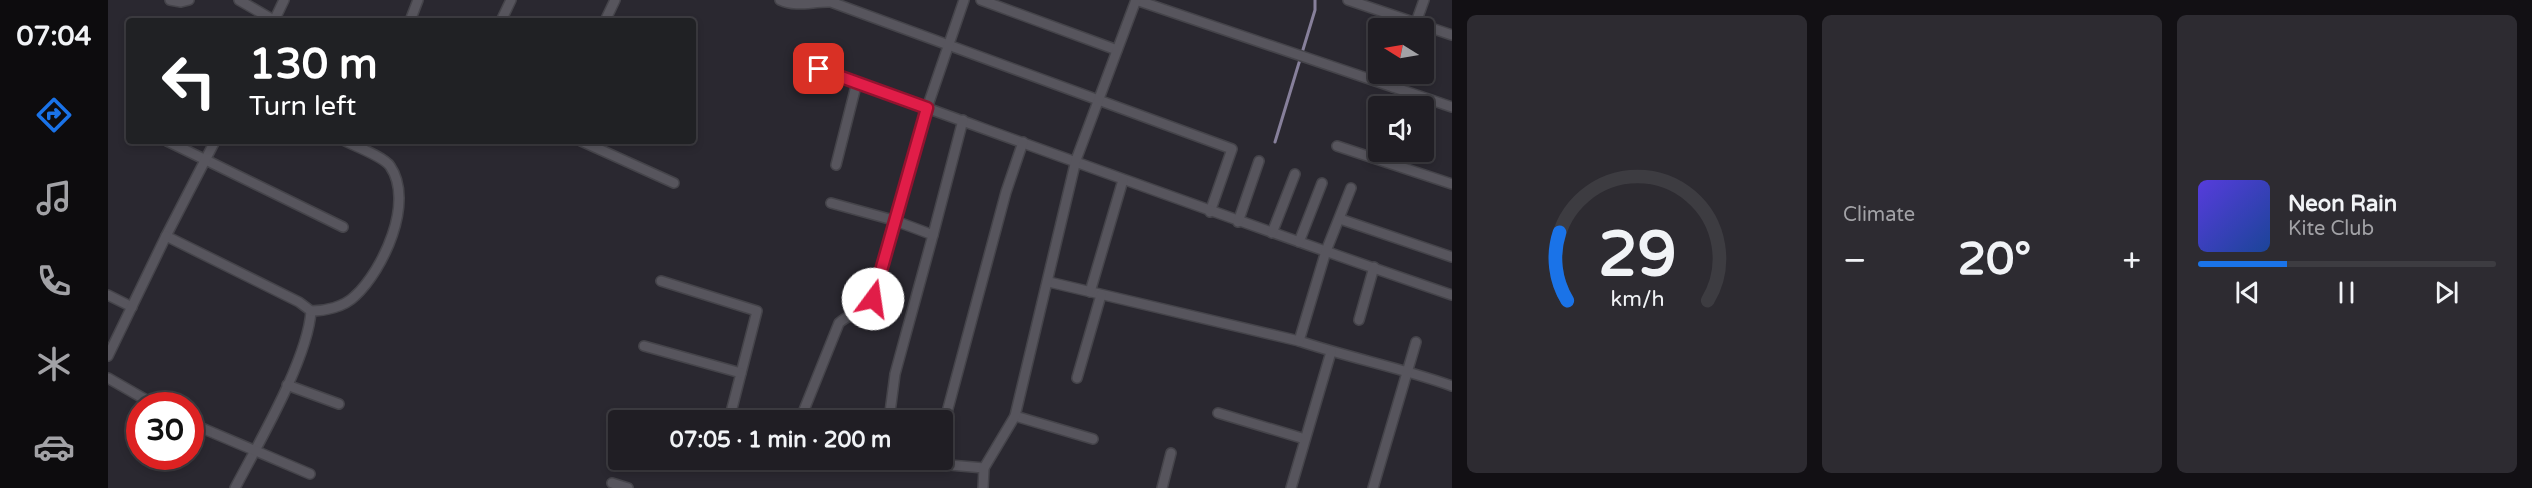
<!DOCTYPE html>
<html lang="en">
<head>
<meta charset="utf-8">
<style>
	:root { --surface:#201e24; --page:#2d2b31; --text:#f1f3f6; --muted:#a2a2a6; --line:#3d3c41; --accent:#1a73e8 }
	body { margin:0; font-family:"Varela Round",sans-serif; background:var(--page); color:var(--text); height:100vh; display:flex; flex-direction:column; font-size:22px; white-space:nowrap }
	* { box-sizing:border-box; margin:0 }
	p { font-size:20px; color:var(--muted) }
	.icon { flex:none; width:33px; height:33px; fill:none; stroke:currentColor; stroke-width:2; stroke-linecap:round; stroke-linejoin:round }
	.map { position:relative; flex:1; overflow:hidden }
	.panel { display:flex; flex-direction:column; gap:15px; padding:15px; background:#121014; width:1080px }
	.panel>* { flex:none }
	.top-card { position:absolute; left:18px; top:18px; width:570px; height:126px; border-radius:6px; box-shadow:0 3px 9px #0003,0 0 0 2px var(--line); background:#202124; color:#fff; overflow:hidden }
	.needle { width:39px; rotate:281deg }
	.controls { position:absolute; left:1260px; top:18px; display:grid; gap:12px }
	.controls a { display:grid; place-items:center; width:66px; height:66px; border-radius:6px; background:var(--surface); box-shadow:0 3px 9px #0003,0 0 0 2px var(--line); font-size:30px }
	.speed { position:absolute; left:18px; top:392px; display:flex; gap:12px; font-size:30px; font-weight:700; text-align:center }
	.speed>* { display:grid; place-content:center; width:78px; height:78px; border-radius:50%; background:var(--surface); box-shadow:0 3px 9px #0003,0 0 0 2px var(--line); line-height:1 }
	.speed .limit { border:9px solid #d22; background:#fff; color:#111 }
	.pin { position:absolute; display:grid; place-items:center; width:51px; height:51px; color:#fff; margin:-26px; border-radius:12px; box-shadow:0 3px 9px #0006 }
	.me { position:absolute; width:66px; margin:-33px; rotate:14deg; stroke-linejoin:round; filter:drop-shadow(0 0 4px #0008) }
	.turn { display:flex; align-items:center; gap:21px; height:126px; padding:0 24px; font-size:27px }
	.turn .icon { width:78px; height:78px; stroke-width:2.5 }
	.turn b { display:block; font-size:42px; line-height:51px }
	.big { font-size:45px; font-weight:800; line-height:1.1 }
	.panel .tile { flex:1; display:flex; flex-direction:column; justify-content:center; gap:9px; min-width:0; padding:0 21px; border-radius:9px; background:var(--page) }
	.panel .dial { align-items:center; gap:0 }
	.dial svg { height:156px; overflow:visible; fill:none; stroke:var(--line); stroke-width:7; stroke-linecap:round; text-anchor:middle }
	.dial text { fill:var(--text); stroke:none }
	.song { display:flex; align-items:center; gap:18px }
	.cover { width:72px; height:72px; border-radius:9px; background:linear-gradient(135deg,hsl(250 70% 55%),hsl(220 70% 35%)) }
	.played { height:6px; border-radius:3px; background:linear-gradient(90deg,var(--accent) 30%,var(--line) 30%) }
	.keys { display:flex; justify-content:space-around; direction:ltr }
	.heat { display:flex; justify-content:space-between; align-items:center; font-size:33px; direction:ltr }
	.panel .tiles { flex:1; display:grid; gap:15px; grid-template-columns:repeat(3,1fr) }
	.trip { position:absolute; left:500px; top:410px; width:345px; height:60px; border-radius:6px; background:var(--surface); box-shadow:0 3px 9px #0003,0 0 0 2px var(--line); font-weight:800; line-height:60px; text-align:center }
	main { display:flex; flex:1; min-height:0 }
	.tabs { display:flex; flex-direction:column; width:108px; justify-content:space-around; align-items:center; background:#0d0c0e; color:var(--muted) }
	.tabs .icon { width:42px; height:42px }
	.tabs .on { color:var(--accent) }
	.tabs b { font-size:27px; color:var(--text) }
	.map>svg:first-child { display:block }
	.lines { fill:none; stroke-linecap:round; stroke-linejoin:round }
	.stream { stroke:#87809b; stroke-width:3 }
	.street-casing { stroke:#45444a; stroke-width:12 }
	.street { stroke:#57555d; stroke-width:9 }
	.route-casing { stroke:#92132f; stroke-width:15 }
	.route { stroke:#e11d48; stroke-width:10 }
</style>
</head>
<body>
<main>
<nav class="tabs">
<b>07:04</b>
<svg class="icon on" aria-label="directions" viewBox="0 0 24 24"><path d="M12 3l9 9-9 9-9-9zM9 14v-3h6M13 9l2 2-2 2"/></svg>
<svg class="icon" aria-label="music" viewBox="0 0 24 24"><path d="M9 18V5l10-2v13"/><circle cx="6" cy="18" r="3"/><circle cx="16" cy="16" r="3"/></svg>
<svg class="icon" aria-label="phone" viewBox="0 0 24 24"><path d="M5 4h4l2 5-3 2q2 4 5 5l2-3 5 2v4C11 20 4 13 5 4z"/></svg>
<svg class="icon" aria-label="climate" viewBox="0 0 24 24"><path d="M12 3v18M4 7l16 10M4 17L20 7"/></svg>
<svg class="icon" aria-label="car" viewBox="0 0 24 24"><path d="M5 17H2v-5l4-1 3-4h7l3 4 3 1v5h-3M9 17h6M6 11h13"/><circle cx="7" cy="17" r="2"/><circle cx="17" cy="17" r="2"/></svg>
</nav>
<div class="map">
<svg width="1344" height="488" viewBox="0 0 1344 488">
	<rect width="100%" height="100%" fill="#2a2830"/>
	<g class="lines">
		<polyline class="stream" points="1167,142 1207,10 1207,0"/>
		<defs>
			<g id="street">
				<polyline points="62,0 73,2 81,0"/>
				<polyline points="131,0 167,21"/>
				<path d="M 672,0 C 689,8 705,1 723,2 L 1124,149 L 1102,212"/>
				<polyline points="873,0 1009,50"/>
				<polyline points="1028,0 1344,107"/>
				<polyline points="1240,0 1344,35"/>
				<polyline points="166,21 176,0"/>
				<polyline points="302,21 310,0"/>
				<polyline points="393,21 403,0"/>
				<polyline points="497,21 507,0"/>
				<polyline points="1306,28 1316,0"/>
				<path d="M 711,69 C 922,145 1132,223 1344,295"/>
				<polyline points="1285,87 1290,74"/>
				<polyline points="59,141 235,227"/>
				<path d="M 107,141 L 58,236 L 191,302 L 203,311 C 200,359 150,444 127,488"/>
				<polyline points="473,141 566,183"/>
				<polyline points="1229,146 1344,184"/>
				<polyline points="728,165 749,82"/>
				<polyline points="723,203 785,220 825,235 787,374 781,420"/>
				<polyline points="1232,219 1344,257"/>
				<polyline points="1130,222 1151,161"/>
				<polyline points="1164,233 1187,174"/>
				<polyline points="825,235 855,120"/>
				<polyline points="1191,242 1214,183"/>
				<polyline points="553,281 649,311 621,420"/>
				<path d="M 941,282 L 1191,341 C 1242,358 1294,368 1344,386"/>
				<polyline points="982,292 1015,180"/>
				<polyline points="0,295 24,307"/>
				<path d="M 203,311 C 217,311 236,307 247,296 C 275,270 307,202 282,166 C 276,157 247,146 237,141"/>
				<polyline points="1251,320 1266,267"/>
				<polyline points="1191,341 1218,251 1243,188"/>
				<polyline points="536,346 633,373"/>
				<polyline points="0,356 58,236"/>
				<polyline points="0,378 47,405"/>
				<polyline points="969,378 993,295"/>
				<polyline points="179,385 231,404"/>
				<polyline points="1110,413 1197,439"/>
				<polyline points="907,416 985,439"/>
				<path d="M 692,420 L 731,323 C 742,313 756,312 765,299 L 819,108 L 856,0"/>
				<polyline points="82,423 202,474"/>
				<polyline points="773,459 876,468"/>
				<polyline points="835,464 838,416 898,192 915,142"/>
				<polyline points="504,483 520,488"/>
				<polyline points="875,488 876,468 907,416 968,160 1028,0"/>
				<polyline points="1054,488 1063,453"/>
				<polyline points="1183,488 1223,352"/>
				<polyline points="1265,488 1308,342"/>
			</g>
		</defs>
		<use href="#street" class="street-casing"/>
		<use href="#street" class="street"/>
	</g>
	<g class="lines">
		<defs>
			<polyline id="route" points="711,69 819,108 765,299"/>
		</defs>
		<use href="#route" class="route-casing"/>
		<use href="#route" class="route"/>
	</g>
</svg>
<div class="controls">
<a><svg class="needle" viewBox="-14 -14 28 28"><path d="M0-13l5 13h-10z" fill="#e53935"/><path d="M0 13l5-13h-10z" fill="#a2a2a6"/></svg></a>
<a><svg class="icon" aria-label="sound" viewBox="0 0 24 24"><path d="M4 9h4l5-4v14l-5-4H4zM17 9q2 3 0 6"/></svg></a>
</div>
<div class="speed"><div class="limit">30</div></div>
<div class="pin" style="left:711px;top:69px;background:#d93025"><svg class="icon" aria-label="arrive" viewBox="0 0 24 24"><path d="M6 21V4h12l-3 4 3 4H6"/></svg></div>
<svg class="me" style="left:765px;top:299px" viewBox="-20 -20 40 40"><circle r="19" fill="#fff"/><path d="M0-13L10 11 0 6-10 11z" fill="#e11d48"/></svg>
<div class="trip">07:05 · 1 min · 200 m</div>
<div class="top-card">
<div class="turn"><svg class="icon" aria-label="left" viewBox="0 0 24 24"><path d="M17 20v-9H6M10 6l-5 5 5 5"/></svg><div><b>130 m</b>Turn left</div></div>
</div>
</div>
<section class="panel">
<div class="tiles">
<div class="tile dial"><svg viewBox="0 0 100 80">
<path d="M14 69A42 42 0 1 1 86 69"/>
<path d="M14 69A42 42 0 0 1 10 34" stroke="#1a73e8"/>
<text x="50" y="56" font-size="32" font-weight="700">29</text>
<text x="50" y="72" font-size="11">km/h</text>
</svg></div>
<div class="tile"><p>Climate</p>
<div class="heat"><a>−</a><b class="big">20°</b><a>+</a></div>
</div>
<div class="tile">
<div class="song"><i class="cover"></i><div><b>Neon Rain</b><p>Kite Club</p></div></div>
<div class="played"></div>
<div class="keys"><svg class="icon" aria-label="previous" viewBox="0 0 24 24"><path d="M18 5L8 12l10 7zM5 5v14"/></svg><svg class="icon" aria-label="pause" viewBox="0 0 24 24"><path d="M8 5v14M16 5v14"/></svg><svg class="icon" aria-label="next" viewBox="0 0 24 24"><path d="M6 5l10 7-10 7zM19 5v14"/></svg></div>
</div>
</div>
</section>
</main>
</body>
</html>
